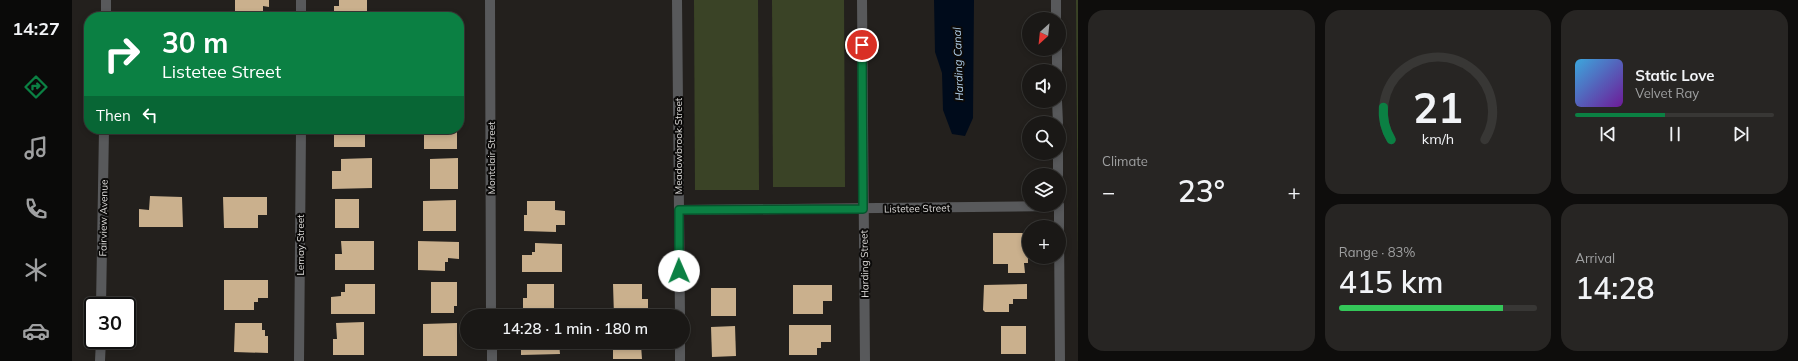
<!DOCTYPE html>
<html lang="en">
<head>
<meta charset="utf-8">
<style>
	:root { --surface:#1a1816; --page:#272523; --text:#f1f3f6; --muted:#9fa0a1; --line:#383735; --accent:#0b8043 }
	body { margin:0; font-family:Mulish,sans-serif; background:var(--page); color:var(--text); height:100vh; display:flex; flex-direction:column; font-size:15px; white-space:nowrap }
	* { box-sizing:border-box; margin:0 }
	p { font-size:13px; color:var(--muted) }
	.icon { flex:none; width:22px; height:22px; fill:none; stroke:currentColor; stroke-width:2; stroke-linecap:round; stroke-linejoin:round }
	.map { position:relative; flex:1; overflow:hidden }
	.panel { display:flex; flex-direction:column; gap:10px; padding:10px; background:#0e0d0c; width:720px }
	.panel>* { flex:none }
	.top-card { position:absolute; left:12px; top:12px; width:380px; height:122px; border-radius:16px; box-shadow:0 2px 6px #0003,0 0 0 1px var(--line); background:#0b8043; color:#fff; overflow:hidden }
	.needle { width:26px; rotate:207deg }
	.fabs { position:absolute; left:950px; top:12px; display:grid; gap:8px }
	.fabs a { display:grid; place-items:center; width:44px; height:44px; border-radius:50%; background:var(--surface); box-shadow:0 2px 6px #0003,0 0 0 1px var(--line); font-size:20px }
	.speed { position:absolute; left:12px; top:297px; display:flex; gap:8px; font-size:20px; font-weight:700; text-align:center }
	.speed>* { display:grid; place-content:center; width:52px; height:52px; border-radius:50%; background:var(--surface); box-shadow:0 2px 6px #0003,0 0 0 1px var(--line); line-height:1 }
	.speed .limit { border:2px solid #111; border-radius:6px; background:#fff; color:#111 }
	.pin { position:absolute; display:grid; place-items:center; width:34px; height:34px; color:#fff; margin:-17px; border:2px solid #fff; border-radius:50%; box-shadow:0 1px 4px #0007 }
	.me { position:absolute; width:44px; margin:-22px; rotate:359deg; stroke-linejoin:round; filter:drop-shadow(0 0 3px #0008) }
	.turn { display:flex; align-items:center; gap:14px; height:84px; padding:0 12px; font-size:18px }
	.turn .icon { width:52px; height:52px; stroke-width:2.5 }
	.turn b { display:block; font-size:28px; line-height:34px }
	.then { display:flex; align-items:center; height:38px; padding:0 12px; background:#0003; gap:8px; font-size:15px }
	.big { font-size:30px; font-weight:600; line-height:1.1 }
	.panel .tile { flex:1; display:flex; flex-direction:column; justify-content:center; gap:6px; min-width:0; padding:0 14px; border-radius:16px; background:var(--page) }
	.panel .dial { align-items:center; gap:0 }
	.dial svg { height:104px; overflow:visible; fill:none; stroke:var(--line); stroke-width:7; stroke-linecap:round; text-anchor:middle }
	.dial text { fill:var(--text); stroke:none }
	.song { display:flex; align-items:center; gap:12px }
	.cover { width:48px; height:48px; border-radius:6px; background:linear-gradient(135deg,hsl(200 70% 55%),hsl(280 70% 35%)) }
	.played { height:4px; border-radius:2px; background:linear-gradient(90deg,var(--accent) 45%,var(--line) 45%) }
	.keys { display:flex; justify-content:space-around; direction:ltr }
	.heat { display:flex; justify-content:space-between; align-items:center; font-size:22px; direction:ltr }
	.charge { height:6px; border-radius:3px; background:linear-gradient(90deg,#34c759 83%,var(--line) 0) }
	.panel .tiles { flex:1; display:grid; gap:10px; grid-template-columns:repeat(3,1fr) }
	.tile:first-child { grid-row:span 2 }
	.trip { position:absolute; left:388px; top:309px; width:230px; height:40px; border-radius:20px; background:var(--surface); box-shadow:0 2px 6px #0003,0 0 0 1px var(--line); font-weight:600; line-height:40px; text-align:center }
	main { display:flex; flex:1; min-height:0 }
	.tabs { display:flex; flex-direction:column; width:72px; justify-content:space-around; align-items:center; background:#0a0a09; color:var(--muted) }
	.tabs .icon { width:28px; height:28px }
	.tabs .selected { color:var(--accent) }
	.tabs b { font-size:18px; color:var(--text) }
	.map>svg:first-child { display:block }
	.green { fill:#3a4326 }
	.water { fill:#000b1b }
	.building { fill:#cab08d }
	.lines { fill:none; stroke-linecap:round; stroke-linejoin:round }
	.street { stroke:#58595b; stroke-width:10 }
	.route-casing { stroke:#07532c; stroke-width:10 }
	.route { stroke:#0b8043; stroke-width:7 }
	.labels { text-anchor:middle; stroke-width:4; stroke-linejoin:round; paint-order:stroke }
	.street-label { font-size:10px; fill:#dddbd9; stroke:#0b0a09 }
	.water-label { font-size:11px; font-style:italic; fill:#b9d9f5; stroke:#0b0a09 }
</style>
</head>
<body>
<main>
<nav class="tabs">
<b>14:27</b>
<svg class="icon selected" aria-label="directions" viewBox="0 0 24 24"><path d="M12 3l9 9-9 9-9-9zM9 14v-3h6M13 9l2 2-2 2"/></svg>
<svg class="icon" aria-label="music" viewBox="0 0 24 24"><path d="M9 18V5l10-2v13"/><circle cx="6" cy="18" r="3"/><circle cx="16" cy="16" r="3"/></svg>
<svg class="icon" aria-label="phone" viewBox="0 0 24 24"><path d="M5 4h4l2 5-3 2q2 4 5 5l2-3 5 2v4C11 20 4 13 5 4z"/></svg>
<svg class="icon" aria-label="climate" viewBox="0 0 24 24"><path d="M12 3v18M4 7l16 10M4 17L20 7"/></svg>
<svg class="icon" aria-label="car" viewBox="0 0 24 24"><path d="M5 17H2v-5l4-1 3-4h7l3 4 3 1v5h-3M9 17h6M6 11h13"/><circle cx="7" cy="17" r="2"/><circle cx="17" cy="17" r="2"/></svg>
</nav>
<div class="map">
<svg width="1006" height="361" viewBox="0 0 1006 361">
	<rect width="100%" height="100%" fill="#23201d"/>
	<g class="green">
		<polygon points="622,0 686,0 687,190 623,190"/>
		<polygon points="700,0 772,0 773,187 701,187"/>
		<polygon points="1004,0 1006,0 1006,269"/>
	</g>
	<polygon class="water" points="862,0 902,0 901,118 893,136 880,134 871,110 870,73 863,52"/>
	<g class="building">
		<polygon points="163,0 197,0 197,7 191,6 191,17 163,17"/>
		<polygon points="267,0 295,0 295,17 262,17 262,6 267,6"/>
		<polygon points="266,129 293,129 293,147 262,147 262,131 266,131"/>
		<rect x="352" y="129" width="33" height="20"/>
		<polygon points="300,158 300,188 260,189 260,171 269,171 269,159"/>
		<polygon points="386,158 386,189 358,189 358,159"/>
		<polygon points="78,196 110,197 111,227 67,227 67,209 77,210"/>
		<polygon points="151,197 195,197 195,215 186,215 186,228 152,228"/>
		<rect x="263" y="199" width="24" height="29"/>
		<polygon points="384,200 384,231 351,231 351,201"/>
		<polygon points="455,201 483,201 483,210 493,211 493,225 484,225 484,232 452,231 452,215 455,215"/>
		<polygon points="921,233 953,233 953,247 956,248 956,263 952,263 953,273 936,273 936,264 921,264"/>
		<polygon points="269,241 302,241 302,270 263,270 263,254 270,254"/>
		<polygon points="346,241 387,242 387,259 376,258 376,262 373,262 373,271 346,270"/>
		<polygon points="463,243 490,244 490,272 450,272 450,255 460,255 460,252 463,252"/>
		<polygon points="152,280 196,280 196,298 186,298 186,302 182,302 182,310 152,310"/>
		<polygon points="359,282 385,282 385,306 382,306 382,313 359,313"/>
		<polygon points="273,284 303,284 303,314 259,314 259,297 269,296 269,292 273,292"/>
		<polygon points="455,284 482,284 482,314 451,314 451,298 455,298"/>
		<polygon points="541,284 570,284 570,299 576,299 576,316 542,316"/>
		<polygon points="955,284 955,299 941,299 941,304 937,304 937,312 913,312 911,310 912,285"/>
		<polygon points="721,285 760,285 760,301 751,301 751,314 721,314"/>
		<rect x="639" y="288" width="25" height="28"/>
		<polygon points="292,322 292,355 261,355 261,339 265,339 264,323"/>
		<polygon points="163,323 190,323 190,330 193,330 193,336 196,336 196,353 162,352"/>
		<polygon points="385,323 385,356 351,356 351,324"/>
		<polygon points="717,325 759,325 759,342 749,342 749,348 745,348 745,355 717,355"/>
		<polygon points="663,326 664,356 640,357 639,327"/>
		<rect x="929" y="326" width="25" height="28"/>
		<polygon points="449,342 487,342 488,354 449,355"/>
		<polygon points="541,342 575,342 575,345 569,345 570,359 541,359"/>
	</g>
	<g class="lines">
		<g class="street">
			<polyline points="418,0 419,316"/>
			<polyline points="605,0 608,316"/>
			<polyline points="790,0 793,361"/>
			<polyline points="984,0 984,19"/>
			<polyline points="34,17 34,0"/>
			<polyline points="229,17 229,0"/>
			<polyline points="985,49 985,71"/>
			<polyline points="985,101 986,123"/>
			<polyline points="986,153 986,175"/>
			<polyline points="987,205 987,227"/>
			<polyline points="607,210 987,206"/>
			<polyline points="987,230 988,361"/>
			<polyline points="29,306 32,129"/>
			<polyline points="420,342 420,361"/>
			<polyline points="608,342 608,361"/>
			<polyline points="28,361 29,340"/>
			<polyline points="227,361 229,129"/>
		</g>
	</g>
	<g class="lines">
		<defs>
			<polyline id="route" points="607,271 607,210 791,209 790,45"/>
		</defs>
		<use href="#route" class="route-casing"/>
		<use href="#route" class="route"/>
	</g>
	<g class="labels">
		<g class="street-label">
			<text transform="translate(606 146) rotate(-90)" y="4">Meadowbrook Street</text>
			<text transform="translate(419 158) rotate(-90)" y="4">Montclair Street</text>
			<text transform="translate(845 208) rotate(-1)" y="4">Listetee Street</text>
			<text transform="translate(31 218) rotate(-89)" y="4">Fairview Avenue</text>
			<text transform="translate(228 245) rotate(-90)" y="4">Lemay Street</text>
			<text transform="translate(792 264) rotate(-91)" y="4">Harding Street</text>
		</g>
		<g class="water-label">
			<text transform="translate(886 64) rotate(-92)" y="4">Harding Canal</text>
		</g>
	</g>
</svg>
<div class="fabs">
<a><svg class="needle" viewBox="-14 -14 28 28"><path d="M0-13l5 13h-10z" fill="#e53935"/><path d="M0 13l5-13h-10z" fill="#9fa0a1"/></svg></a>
<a><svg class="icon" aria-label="sound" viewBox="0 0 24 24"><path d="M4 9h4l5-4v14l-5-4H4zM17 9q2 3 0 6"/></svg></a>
<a><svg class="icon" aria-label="search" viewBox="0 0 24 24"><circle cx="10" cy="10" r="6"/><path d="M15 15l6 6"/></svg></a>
<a><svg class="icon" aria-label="layers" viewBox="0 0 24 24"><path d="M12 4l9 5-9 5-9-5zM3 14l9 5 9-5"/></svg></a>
<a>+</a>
</div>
<div class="speed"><div class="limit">30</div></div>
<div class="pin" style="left:790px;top:45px;background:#d93025"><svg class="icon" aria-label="arrive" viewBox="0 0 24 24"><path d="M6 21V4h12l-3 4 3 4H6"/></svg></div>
<svg class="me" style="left:607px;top:271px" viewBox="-20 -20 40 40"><circle r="19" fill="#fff"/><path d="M0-13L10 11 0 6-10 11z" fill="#0b8043"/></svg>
<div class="trip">14:28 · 1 min · 180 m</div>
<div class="top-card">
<div class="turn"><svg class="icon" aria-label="right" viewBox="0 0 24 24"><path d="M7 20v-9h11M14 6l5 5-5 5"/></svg><div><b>30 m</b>Listetee Street</div></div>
<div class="then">Then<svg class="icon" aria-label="left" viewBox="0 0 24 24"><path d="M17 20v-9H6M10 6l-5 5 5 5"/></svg></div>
</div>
</div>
<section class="panel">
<div class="tiles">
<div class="tile"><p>Climate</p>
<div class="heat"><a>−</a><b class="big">23°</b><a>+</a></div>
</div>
<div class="tile dial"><svg viewBox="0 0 100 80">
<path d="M14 69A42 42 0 1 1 86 69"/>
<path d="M14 69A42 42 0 0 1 8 44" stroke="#0b8043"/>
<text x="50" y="56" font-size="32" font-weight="700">21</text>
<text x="50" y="72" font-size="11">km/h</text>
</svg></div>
<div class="tile">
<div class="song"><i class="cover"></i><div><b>Static Love</b><p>Velvet Ray</p></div></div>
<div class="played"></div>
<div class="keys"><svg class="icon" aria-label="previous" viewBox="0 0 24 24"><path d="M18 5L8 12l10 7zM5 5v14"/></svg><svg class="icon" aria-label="pause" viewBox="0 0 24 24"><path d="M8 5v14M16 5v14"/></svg><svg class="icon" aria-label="next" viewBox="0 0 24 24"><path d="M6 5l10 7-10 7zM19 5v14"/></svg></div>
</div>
<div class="tile"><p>Range · 83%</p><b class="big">415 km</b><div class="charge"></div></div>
<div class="tile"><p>Arrival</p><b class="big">14:28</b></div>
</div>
</section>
</main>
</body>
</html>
